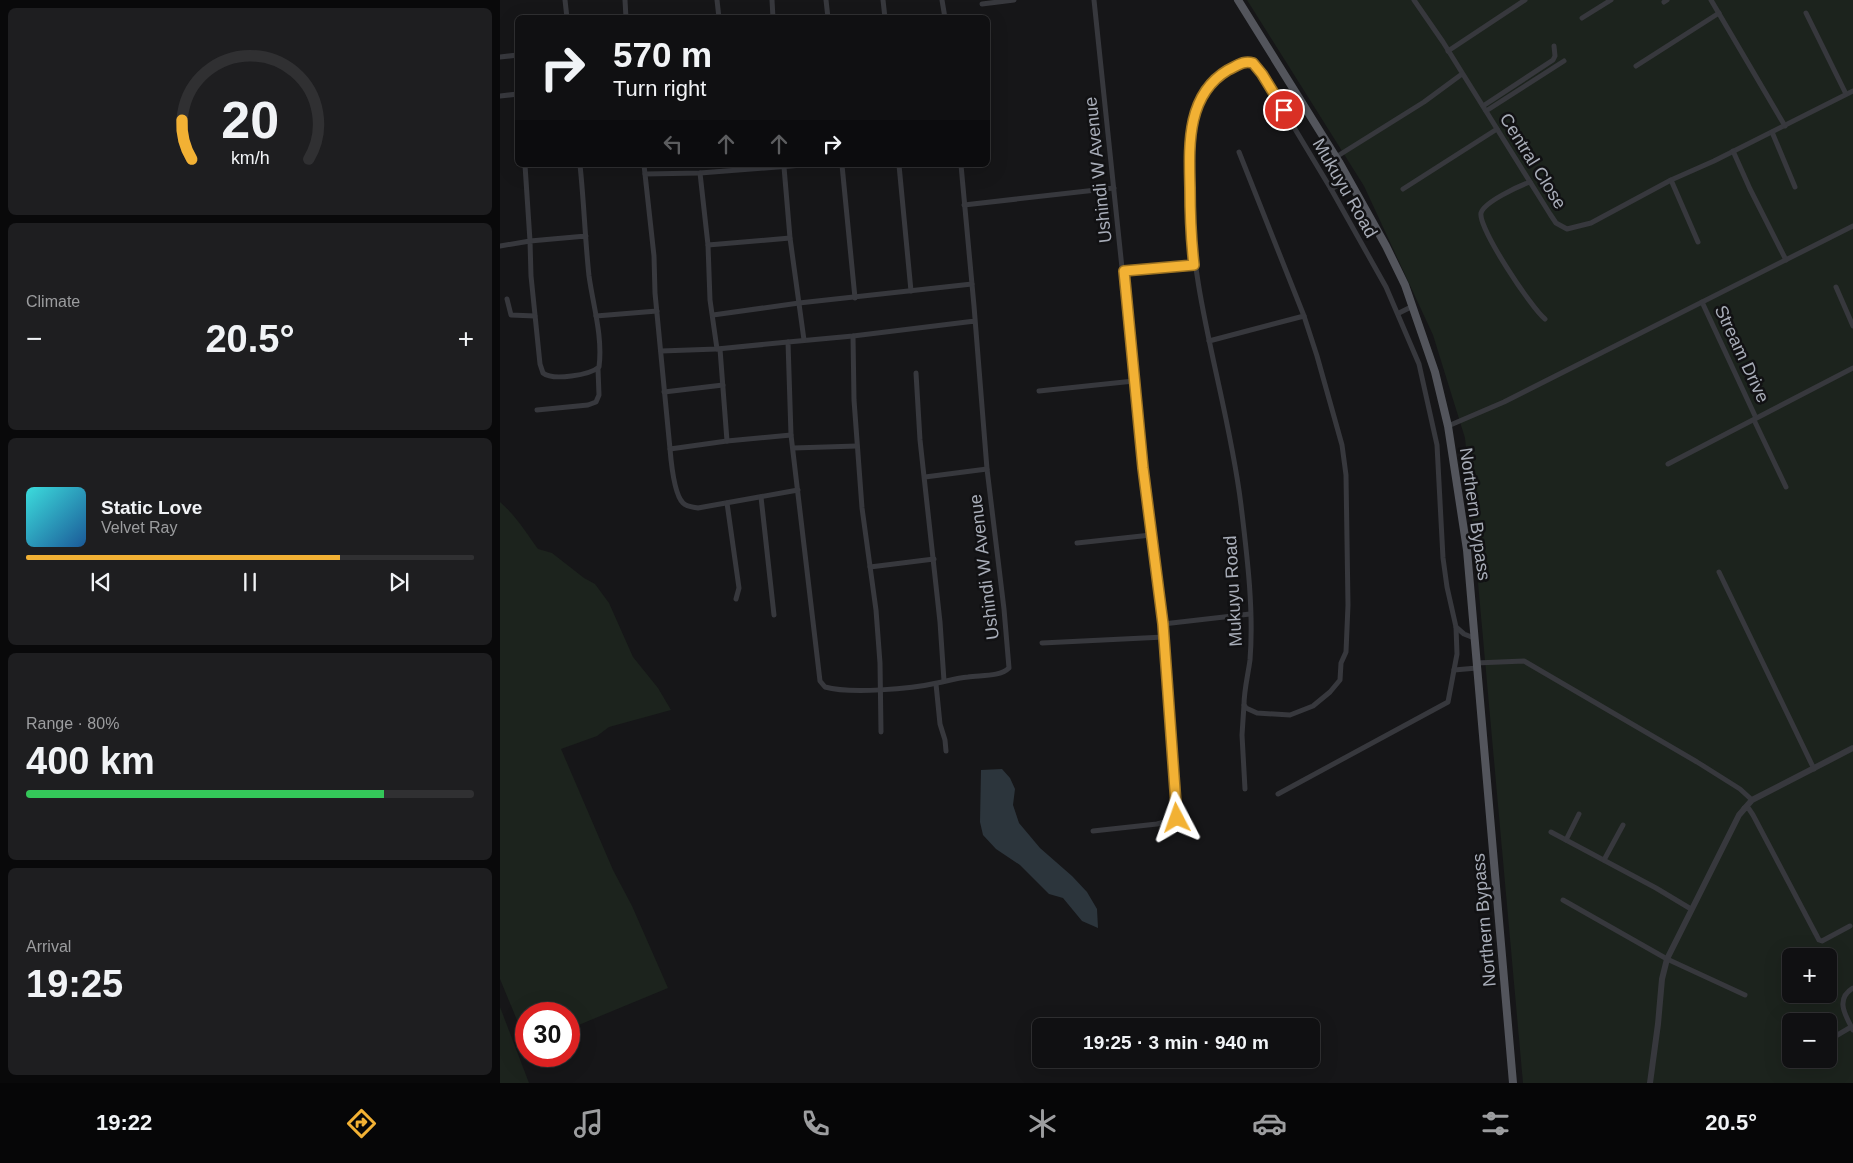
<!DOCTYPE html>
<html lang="en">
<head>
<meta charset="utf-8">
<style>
	:root { --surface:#101012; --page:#1e1e20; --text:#f1f3f6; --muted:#9c9d9f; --line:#303032; --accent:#f2b134 }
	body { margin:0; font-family:Arial,sans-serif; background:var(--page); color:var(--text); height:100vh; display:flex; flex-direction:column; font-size:19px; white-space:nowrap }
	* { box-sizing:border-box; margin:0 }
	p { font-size:16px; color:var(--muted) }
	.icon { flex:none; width:28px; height:28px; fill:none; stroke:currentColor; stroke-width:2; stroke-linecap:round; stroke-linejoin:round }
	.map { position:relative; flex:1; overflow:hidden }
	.side { display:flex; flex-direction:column; gap:8px; padding:8px; background:#09090a; width:500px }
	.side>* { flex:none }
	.hud { position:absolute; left:15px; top:15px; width:475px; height:152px; border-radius:8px; box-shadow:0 5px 20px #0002,0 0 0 1px var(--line); background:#101012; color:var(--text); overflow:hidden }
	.fabs { position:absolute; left:1282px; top:948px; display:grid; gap:10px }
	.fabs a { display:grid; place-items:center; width:55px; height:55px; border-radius:8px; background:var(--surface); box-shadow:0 5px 20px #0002,0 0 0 1px var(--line); font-size:25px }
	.speed { position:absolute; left:15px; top:1002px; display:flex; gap:10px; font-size:25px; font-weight:700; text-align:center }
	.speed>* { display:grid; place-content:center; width:65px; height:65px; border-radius:50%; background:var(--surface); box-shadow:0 5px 20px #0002,0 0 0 1px var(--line); line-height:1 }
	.speed .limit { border:8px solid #d22; background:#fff; color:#111 }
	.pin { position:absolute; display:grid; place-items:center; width:42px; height:42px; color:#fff; margin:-21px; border:2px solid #fff; border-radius:50%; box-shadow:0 1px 5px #0007 }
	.me { position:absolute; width:55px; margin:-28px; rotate:356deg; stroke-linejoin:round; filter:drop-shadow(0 0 4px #0008) }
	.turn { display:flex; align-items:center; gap:18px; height:105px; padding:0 15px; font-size:22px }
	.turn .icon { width:65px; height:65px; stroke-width:2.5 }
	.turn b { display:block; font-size:35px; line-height:42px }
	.lanes { display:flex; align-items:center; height:48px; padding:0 15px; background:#0003; justify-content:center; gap:25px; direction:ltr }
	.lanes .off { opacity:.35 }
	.big { font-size:38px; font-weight:600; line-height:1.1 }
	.side .card { flex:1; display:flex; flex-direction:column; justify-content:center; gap:8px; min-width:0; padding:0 18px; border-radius:8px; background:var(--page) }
	.side .dial { align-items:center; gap:0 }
	.dial svg { height:130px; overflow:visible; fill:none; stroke:var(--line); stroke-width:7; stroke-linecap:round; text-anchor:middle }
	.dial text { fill:var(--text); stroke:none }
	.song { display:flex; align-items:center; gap:15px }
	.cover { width:60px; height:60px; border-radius:8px; background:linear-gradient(135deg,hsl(180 70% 55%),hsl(210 70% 35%)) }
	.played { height:5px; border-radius:2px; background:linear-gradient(90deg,var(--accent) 70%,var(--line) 70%) }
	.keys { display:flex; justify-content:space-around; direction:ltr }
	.heat { display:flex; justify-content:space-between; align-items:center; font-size:28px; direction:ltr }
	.charge { height:8px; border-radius:4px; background:linear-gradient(90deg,#34c759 80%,var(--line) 0) }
	.trip { position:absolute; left:532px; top:1018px; width:288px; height:50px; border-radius:8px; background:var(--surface); box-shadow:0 5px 20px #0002,0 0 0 1px var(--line); font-weight:600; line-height:50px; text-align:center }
	.menu { display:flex; height:80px; justify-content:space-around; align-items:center; background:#060607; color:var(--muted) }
	.menu .icon { width:35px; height:35px }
	.menu .current { color:var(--accent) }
	.menu b { font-size:22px; color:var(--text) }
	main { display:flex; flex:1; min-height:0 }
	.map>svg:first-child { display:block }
	.green { fill:#1c231d; fill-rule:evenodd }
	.water { fill:#2c353c }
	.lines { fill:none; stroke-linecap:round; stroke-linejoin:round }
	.minor { stroke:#37383d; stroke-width:5 }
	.tertiary { stroke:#37383d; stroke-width:6 }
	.primary { stroke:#53555c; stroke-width:8 }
	.route-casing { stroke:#9d7322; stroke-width:12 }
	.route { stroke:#f2b134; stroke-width:9 }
	.labels { text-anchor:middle; stroke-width:5; stroke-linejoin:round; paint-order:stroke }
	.street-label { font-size:18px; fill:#a8adb8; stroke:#111113 }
</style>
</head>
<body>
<main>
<section class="side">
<div class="card dial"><svg viewBox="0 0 100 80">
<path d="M14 69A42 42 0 1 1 86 69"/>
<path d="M14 69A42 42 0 0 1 8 45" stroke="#f2b134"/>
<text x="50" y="56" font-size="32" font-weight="700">20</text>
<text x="50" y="72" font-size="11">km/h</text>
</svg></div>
<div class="card"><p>Climate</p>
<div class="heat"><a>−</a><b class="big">20.5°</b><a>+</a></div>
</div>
<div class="card">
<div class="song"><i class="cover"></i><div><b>Static Love</b><p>Velvet Ray</p></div></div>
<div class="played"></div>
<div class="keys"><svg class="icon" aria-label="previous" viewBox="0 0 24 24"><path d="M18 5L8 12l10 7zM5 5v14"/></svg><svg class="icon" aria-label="pause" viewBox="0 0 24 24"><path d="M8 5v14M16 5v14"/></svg><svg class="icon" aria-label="next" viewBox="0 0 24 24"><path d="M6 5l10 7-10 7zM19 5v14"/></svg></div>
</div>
<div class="card"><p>Range · 80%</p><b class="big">400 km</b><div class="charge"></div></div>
<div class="card"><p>Arrival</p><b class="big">19:25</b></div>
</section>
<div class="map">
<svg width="1353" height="1083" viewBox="0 0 1353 1083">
	<rect width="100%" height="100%" fill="#161618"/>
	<g class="green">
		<path d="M 747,0 L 1353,0 L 1353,1083 L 1023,1083 L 965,438 L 933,335 L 864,186 ZM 1291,956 L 1329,956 L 1329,994 L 1291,994 ZM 1291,1021 L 1329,1021 L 1329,1059 L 1291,1059 Z"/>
		<path d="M 0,502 C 16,516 26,532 38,549 L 52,553 L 84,578 L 95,584 L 109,603 L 133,657 L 158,688 L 171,710 L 109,727 L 97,736 L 61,749 L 113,870 L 132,906 L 168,988 L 69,1029 L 69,1014 L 26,1014 L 26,1038 L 24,1037 L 0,979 Z"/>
		<polygon points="0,1007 29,1083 0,1083"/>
	</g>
	<polygon class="water" points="502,769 510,778 515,789 513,805 519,823 540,848 572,876 587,892 597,909 598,928 582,921 563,898 549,894 520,865 496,849 483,835 480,822 481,770"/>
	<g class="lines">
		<g class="minor">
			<polyline points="65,0 67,18"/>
			<polyline points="125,0 126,18"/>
			<polyline points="217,0 219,18"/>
			<polyline points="272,0 273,18"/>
			<polyline points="326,0 328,18"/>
			<polyline points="383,0 385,18"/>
			<polyline points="442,0 445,18"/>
			<polyline points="914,0 943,42 1050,214 1056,223 1067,229 1091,223 1171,180 1214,161 1353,91"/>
			<polyline points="1211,0 1285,126"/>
			<polyline points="1164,2 1167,0"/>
			<polyline points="482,4 514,0"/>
			<polyline points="1306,13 1346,94"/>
			<polyline points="1082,18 1111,0"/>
			<polyline points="948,51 1025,0"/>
			<polyline points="0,57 18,55"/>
			<polyline points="1136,66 1219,13"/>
			<polyline points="0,96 18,94"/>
			<polyline points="983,106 1053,60 1055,56 1054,46"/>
			<polyline points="986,111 1064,61"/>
			<polyline points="1272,132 1295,187"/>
			<polyline points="1233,151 1250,189 1286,260"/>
			<path d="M 739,152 L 804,316 L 817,356 L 842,445 L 846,475 L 848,605 L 846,652 L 841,663 L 840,680 L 830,692 L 813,706 L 790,715 L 757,713 L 746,708 L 744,705 C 744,690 748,675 750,660 C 754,610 747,555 741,505 C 728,398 690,298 690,189 C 690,168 687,146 692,125 C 697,106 706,91 720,77 C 728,69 742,60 753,63 L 765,79 L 831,189 L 886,287 L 919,364 L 937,445 L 943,558 L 947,587 L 956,627 L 964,634 L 974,638"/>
			<polyline points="836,157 924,102 962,74"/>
			<path d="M 80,165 C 84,202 85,239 89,276 C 93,305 103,337 99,367 C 90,375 53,381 43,373 L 40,364 L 31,276 L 30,241 L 86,236"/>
			<polyline points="144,165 145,174 200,173 303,165"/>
			<polyline points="342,165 355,298"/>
			<polyline points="399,165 411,291"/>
			<path d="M 461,165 L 474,306 L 487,469 L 504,609 L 509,668 C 500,677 480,675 468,677 C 457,678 447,681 437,683 C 411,689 350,694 325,687 L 320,681 L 291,435 L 288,342 L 353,336 L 475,321"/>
			<polyline points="284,167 290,238 304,340"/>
			<polyline points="200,173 208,245 290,238"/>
			<polyline points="145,174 154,256 155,293 170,449 227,441 291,435"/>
			<polyline points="1171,180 1198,242"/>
			<path d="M 1030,182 C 1019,186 984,202 981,213 C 978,228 1032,309 1045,319"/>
			<polyline points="831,189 849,179"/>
			<polyline points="903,189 997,129"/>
			<polyline points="464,205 614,188"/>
			<polyline points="208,245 210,300 217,349"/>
			<polyline points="0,246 30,241 25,165"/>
			<polyline points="624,271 694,265"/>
			<polyline points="1336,287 1353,326"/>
			<polyline points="7,299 11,315 35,316"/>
			<polyline points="1202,302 1256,418"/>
			<polyline points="899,313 913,306"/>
			<polyline points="213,315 299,303 472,284"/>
			<polyline points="96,316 157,311"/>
			<polyline points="353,336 354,400 362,508 376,610 380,663 381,732"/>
			<polyline points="709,341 804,316"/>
			<polyline points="220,349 227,441"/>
			<polyline points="161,351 217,349 288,342"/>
			<polyline points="416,373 420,440 440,622 444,681"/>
			<polyline points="539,391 634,381"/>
			<polyline points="164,392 223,385"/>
			<polyline points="37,410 88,405 96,402 99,395 98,369"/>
			<polyline points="1254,420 1286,487"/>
			<polyline points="948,426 1004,402 1353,226"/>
			<polyline points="293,448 357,446"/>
			<path d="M 170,449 C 171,461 174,494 183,503 C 187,507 193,507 198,508 L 298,490"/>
			<polyline points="1168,464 1353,368"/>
			<polyline points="425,477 487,469"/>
			<polyline points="261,497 274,615"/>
			<polyline points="227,503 239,588 236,599"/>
			<polyline points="577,543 651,535"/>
			<polyline points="370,567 434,559"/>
			<polyline points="1219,572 1314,769"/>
			<polyline points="663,624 750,614"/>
			<polyline points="542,643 664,637"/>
			<polyline points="976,663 1024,661 1197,762 1240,789 1252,800"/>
			<polyline points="954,670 977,668"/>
			<polyline points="436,684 440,724 445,740 446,751"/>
			<polyline points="744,705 742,735 745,789"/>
			<polyline points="778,794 948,702 957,654 956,627"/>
			<polyline points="1244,808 1249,809 1253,815 1319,940 1322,941 1350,926"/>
			<polyline points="593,831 657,824 676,819 677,814 663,624 641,450 594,0"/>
			<polyline points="1051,832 1156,888 1191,909"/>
			<polyline points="1066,840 1079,814"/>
			<polyline points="1104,860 1123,825"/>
			<polyline points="1063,900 1167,959 1245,995"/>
			<path d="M 1353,988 C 1335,999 1345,1015 1353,1030"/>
			<polyline points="1329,1040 1351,1027"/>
		</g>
		<polyline class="tertiary" points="1150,1083 1158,1024 1162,979 1167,959 1239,815 1252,800 1353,748"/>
		<polyline class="primary" points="738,0 839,162 886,246 905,285 935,372 948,426 967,550 1013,1083"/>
	</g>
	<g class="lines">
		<defs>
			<path id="route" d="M 677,818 L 663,624 L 643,468 L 624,271 L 694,265 C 691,239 690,214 690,188 C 689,146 686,95 728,70 C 737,66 743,60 753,63 L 762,74 L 784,110"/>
		</defs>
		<use href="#route" class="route-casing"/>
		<use href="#route" class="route"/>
	</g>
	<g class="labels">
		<g class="street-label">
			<text transform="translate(1033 161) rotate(58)" y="6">Central Close</text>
			<text transform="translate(598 170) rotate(-96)" y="6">Ushindi W Avenue</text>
			<text transform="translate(845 188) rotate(60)" y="6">Mukuyu Road</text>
			<text transform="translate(1242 354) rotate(65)" y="6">Stream Drive</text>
			<text transform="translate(975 514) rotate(82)" y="6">Northern Bypass</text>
			<text transform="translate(484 567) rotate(-97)" y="6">Ushindi W Avenue</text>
			<text transform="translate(733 591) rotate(-93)" y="6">Mukuyu Road</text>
			<text transform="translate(984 920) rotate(-95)" y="6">Northern Bypass</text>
		</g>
	</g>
</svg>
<div class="fabs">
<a>+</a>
<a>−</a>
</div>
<div class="speed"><div class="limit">30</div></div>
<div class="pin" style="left:784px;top:110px;background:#d93025"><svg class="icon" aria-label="arrive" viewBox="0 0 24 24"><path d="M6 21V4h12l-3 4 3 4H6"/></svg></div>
<svg class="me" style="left:677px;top:818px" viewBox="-20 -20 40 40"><path d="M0-17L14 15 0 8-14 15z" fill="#f2b134" stroke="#fff" stroke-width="4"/></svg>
<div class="trip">19:25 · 3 min · 940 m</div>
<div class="hud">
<div class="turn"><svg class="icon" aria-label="right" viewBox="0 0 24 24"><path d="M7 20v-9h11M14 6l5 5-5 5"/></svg><div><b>570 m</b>Turn right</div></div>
<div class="lanes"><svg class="icon off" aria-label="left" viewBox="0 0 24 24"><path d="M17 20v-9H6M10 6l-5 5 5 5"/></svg><svg class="icon off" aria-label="ahead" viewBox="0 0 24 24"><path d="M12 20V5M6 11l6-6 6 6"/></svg><svg class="icon off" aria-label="ahead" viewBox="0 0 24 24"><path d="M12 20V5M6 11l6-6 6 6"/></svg><svg class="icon" aria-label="right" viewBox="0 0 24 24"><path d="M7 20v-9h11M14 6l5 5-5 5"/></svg></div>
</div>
</div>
</main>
<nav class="menu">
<b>19:22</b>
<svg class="icon current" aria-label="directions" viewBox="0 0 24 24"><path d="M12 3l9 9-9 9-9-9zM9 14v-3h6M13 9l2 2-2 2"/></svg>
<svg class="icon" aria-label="music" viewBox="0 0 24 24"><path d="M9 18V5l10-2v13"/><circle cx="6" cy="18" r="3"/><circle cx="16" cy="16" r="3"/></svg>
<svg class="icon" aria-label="phone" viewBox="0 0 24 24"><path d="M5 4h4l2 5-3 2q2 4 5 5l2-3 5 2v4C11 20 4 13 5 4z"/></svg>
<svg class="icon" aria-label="climate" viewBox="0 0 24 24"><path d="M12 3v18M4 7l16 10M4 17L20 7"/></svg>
<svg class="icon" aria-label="car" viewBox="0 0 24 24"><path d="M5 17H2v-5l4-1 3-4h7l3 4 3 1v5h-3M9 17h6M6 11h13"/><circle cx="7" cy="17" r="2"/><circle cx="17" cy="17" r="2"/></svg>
<svg class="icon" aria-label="filters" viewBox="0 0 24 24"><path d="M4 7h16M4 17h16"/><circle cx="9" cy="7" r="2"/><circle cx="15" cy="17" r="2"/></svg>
<b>20.5°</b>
</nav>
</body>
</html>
